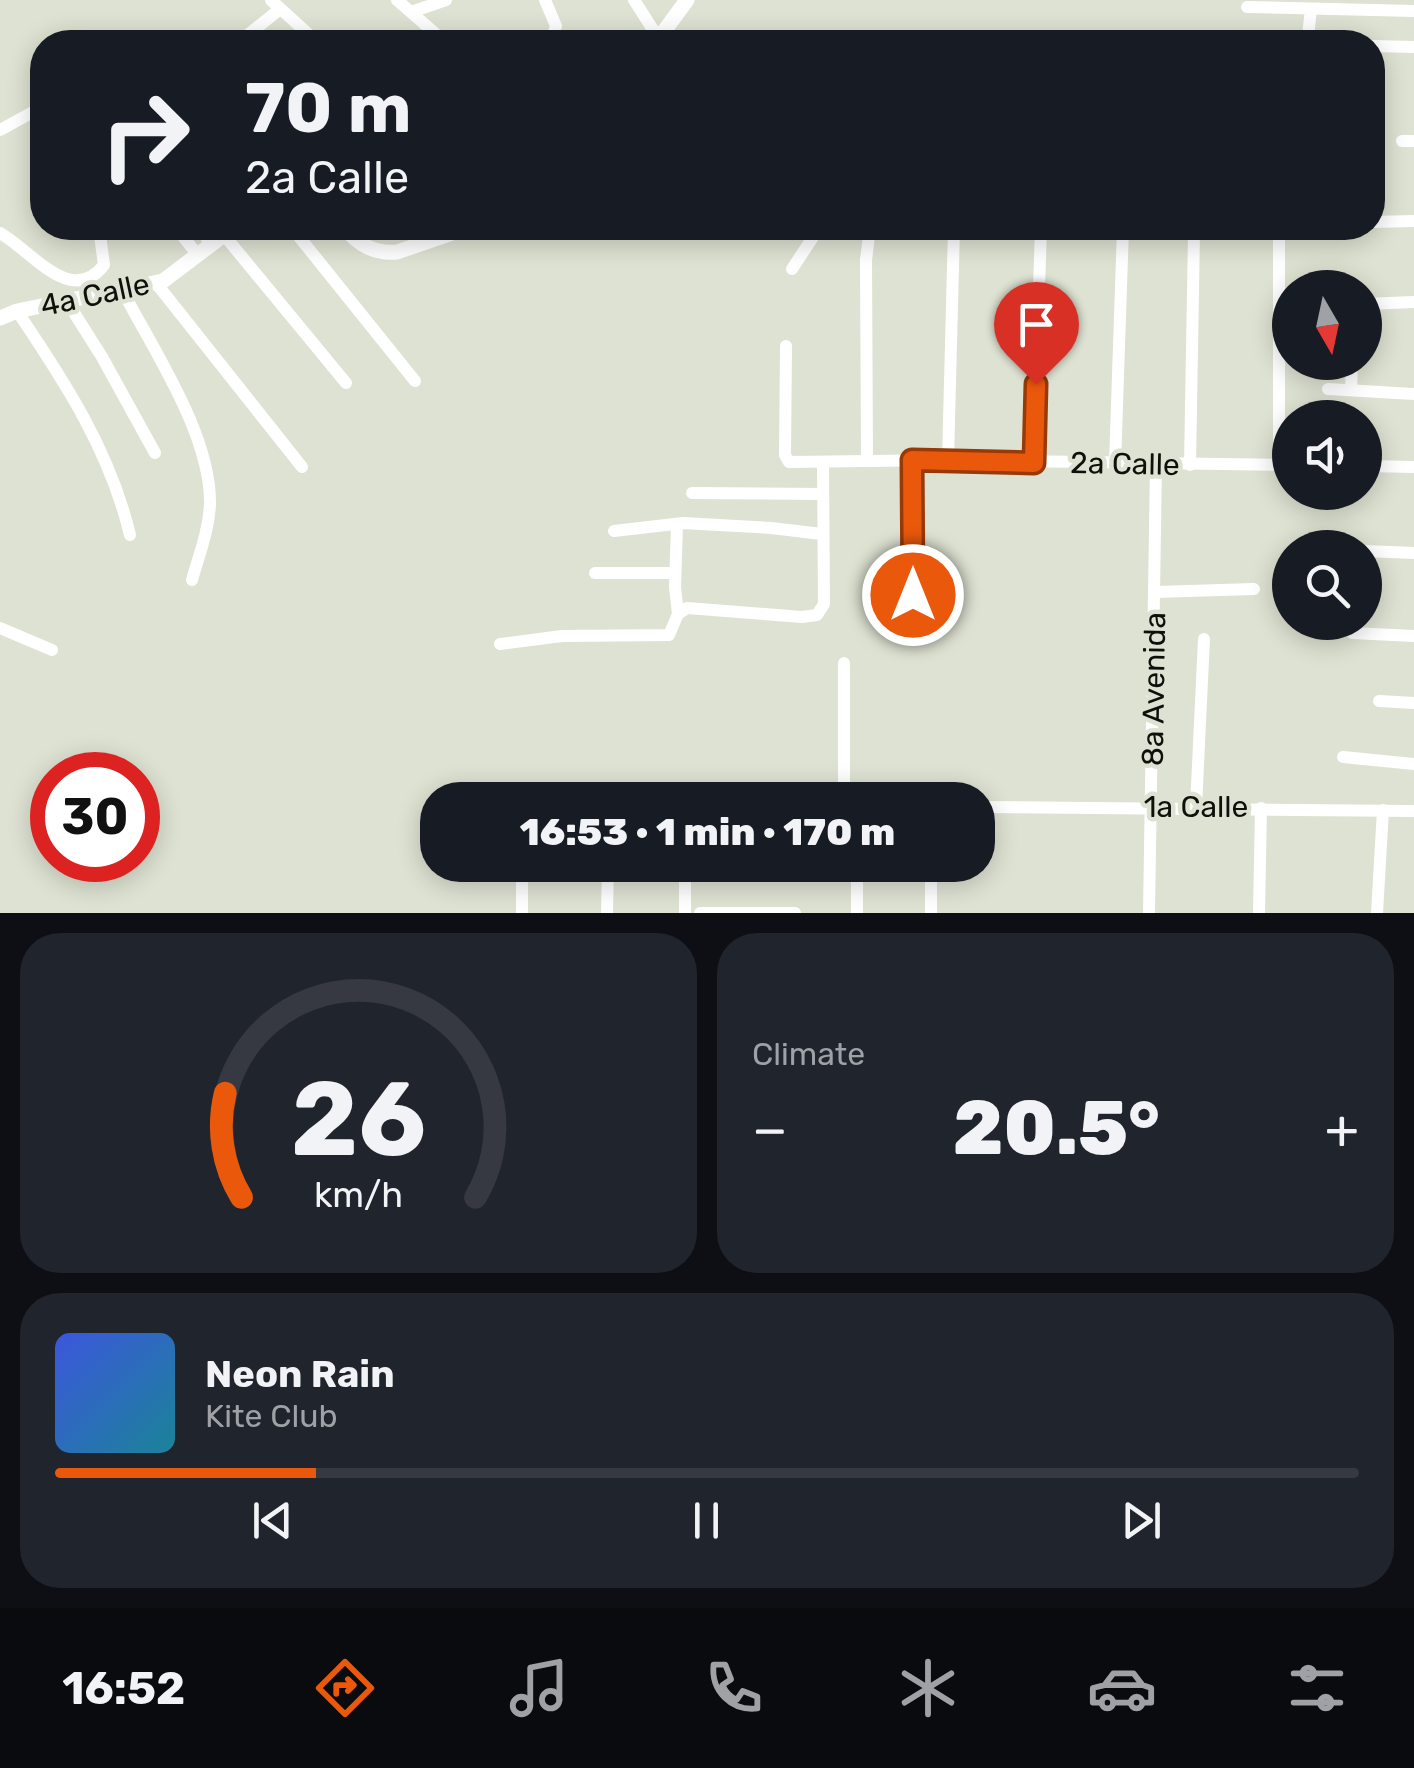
<!DOCTYPE html>
<html lang="en">
<head>
<meta charset="utf-8">
<style>
	:root { --surface:#171b24; --page:#20242c; --text:#f1f3f6; --muted:#9ea1a6; --line:#363941; --accent:#ea580c }
	body { margin:0; font-family:Rubik,sans-serif; background:var(--page); color:var(--text); height:100vh; display:flex; flex-direction:column; font-size:38px; white-space:nowrap }
	* { box-sizing:border-box; margin:0 }
	p { font-size:32px; color:var(--muted) }
	.icon { flex:none; width:55px; height:55px; fill:none; stroke:currentColor; stroke-width:2; stroke-linecap:round; stroke-linejoin:round }
	.map { position:relative; height:913px; overflow:hidden }
	.details { display:flex; flex-direction:column; gap:20px; padding:20px; background:#0d0f14; flex:1 }
	.details>* { flex:none }
	.banner { position:absolute; left:30px; top:30px; width:1355px; height:210px; border-radius:40px; box-shadow:0 5px 25px #0003; background:#171b24; color:var(--text); overflow:hidden }
	.needle { width:65px; rotate:171deg }
	.tools { position:absolute; left:1272px; top:270px; display:grid; gap:20px }
	.tools a { display:grid; place-items:center; width:110px; height:110px; border-radius:50%; background:var(--surface); box-shadow:0 5px 25px #0003; font-size:50px }
	.speed { position:absolute; left:30px; top:752px; display:flex; gap:20px; font-size:50px; font-weight:700; text-align:center }
	.speed>* { display:grid; place-content:center; width:130px; height:130px; border-radius:50%; background:var(--surface); box-shadow:0 5px 25px #0003; line-height:1 }
	.speed .limit { border:15px solid #d22; background:#fff; color:#111 }
	.pin { position:absolute; display:grid; place-items:center; width:85px; height:85px; color:#fff; margin:-102px -42px; border-radius:50% 50% 50% 0; rotate:-45deg; box-shadow:0 0 10px #0007 }
	.pin .icon { rotate:45deg }
	.me { position:absolute; width:110px; margin:-55px; rotate:0deg; stroke-linejoin:round; filter:drop-shadow(0 0 8px #0008) }
	.turn { display:flex; align-items:center; gap:35px; height:210px; padding:0 50px; font-size:45px }
	.turn .icon { width:130px; height:130px; stroke-width:2.5 }
	.turn b { display:block; font-size:70px; line-height:85px }
	.big { font-size:75px; font-weight:800; line-height:1.1 }
	.details .widget { flex:1; display:flex; flex-direction:column; justify-content:center; gap:15px; min-width:0; padding:0 35px; border-radius:40px; background:var(--page) }
	.details .dial { align-items:center; gap:0 }
	.dial svg { height:260px; overflow:visible; fill:none; stroke:var(--line); stroke-width:7; stroke-linecap:round; text-anchor:middle }
	.dial text { fill:var(--text); stroke:none }
	.song { display:flex; align-items:center; gap:30px }
	.cover { width:120px; height:120px; border-radius:15px; background:linear-gradient(135deg,hsl(230 70% 55%),hsl(190 70% 35%)) }
	.played { height:10px; border-radius:5px; background:linear-gradient(90deg,var(--accent) 20%,var(--line) 20%) }
	.keys { display:flex; justify-content:space-around; direction:ltr }
	.heat { display:flex; justify-content:space-between; align-items:center; font-size:55px; direction:ltr }
	.details .tiles { flex:1; display:grid; gap:20px; grid-template-columns:1fr 1fr }
	.widget:last-child { grid-column:span 2 }
	.trip { position:absolute; left:420px; top:782px; width:575px; height:100px; border-radius:40px; background:var(--surface); box-shadow:0 5px 25px #0003; font-weight:800; line-height:100px; text-align:center }
	.tabs { display:flex; height:160px; justify-content:space-around; align-items:center; background:#090b0e; color:var(--muted) }
	.tabs .icon { width:70px; height:70px }
	.tabs .selected { color:var(--accent) }
	.tabs b { font-size:45px; color:var(--text) }
	.map>svg:first-child { display:block }
	.lines { fill:none; stroke-linecap:round; stroke-linejoin:round }
	.minor { stroke:#fff; stroke-width:12 }
	.tertiary { stroke:#fff; stroke-width:15 }
	.route-casing { stroke:#983908; stroke-width:25 }
	.route { stroke:#ea580c; stroke-width:18 }
	.labels { text-anchor:middle; stroke-width:9; stroke-linejoin:round; paint-order:stroke }
	.street-label { font-size:30px; fill:#0f100b; stroke:#dee2d2 }
</style>
</head>
<body>
<div class="map">
<svg width="1414" height="913" viewBox="0 0 1414 913">
	<rect width="100%" height="100%" fill="#dee2d2"/>
	<g class="lines">
		<g class="minor">
			<polyline points="271,0 317,42"/>
			<polyline points="397,0 445,42"/>
			<polyline points="545,0 556,26 551,42"/>
			<polyline points="634,0 659,39"/>
			<polyline points="1247,7 1414,11"/>
			<polyline points="411,12 446,0"/>
			<polyline points="239,42 280,9"/>
			<polyline points="291,42 305,32"/>
			<polyline points="1229,42 1238,42"/>
			<polyline points="1252,42 1308,36 1311,9"/>
			<polyline points="1372,46 1414,47"/>
			<polyline points="0,130 42,107"/>
			<polyline points="1402,141 1414,141"/>
			<polyline points="1372,222 1414,221"/>
			<polyline points="176,228 197,254"/>
			<polyline points="199,228 211,244"/>
			<polyline points="292,228 415,381"/>
			<path d="M 0,233 C 33,252 71,307 104,265 L 99,228"/>
			<polyline points="224,235 346,383"/>
			<polyline points="792,269 819,228"/>
			<polyline points="156,283 302,467"/>
			<path d="M 122,290 C 154,351 211,435 210,504 C 209,530 199,555 192,580"/>
			<polyline points="66,300 102,357 155,453"/>
			<polyline points="1365,304 1414,302"/>
			<path d="M 17,311 C 65,382 110,451 130,535"/>
			<polyline points="786,346 785,455 789,462 948,460 1290,465"/>
			<polyline points="1328,389 1414,394"/>
			<polyline points="1351,390 1352,362"/>
			<polyline points="912,460 913,629"/>
			<polyline points="948,460 954,228"/>
			<polyline points="867,461 866,260 870,228"/>
			<polyline points="1033,463 1041,228"/>
			<polyline points="1115,464 1123,228"/>
			<polyline points="1190,465 1194,233"/>
			<polyline points="1279,465 1279,228"/>
			<polyline points="1365,466 1414,467"/>
			<polyline points="692,493 822,494"/>
			<polyline points="677,524 675,587 678,614"/>
			<polyline points="614,531 683,523 771,528 822,534"/>
			<polyline points="1365,551 1414,553"/>
			<polyline points="595,573 675,573"/>
			<polyline points="1155,592 1254,589"/>
			<polyline points="0,628 52,650"/>
			<polyline points="1352,633 1414,636"/>
			<polyline points="500,644 562,636 669,635 678,614 687,608 802,617 817,615 824,604 823,462"/>
			<polyline points="1379,701 1414,703"/>
			<polyline points="1343,757 1414,764"/>
			<polyline points="844,800 844,663"/>
			<polyline points="978,807 1414,811"/>
			<polyline points="1196,807 1204,639"/>
			<polyline points="522,865 522,913"/>
			<polyline points="685,865 685,913"/>
			<polyline points="857,865 857,913"/>
			<polyline points="607,913 608,865"/>
			<polyline points="700,913 795,913"/>
			<polyline points="931,913 931,865"/>
			<polyline points="1149,913 1156,465"/>
			<polyline points="1259,913 1261,808"/>
			<polyline points="1377,913 1383,810"/>
		</g>
		<g class="tertiary">
			<polyline points="656,42 687,0"/>
			<path d="M 345,228 C 358,245 376,254 397,252 L 467,228"/>
			<polyline points="0,318 17,311 163,281 233,228"/>
		</g>
	</g>
	<g class="lines">
		<defs>
			<polyline id="route" points="913,595 912,460 1034,463 1036,384"/>
		</defs>
		<use href="#route" class="route-casing"/>
		<use href="#route" class="route"/>
	</g>
	<g class="labels">
		<g class="street-label">
			<text transform="translate(95 295) rotate(-12)" y="10">4a Calle</text>
			<text transform="translate(1125 464) rotate(1)" y="10">2a Calle</text>
			<text transform="translate(1154 689) rotate(-89)" y="10">8a Avenida</text>
			<text x="1196" y="817">1a Calle</text>
		</g>
	</g>
</svg>
<div class="tools">
<a><svg class="needle" viewBox="-14 -14 28 28"><path d="M0-13l5 13h-10z" fill="#e53935"/><path d="M0 13l5-13h-10z" fill="#9ea1a6"/></svg></a>
<a><svg class="icon" aria-label="sound" viewBox="0 0 24 24"><path d="M4 9h4l5-4v14l-5-4H4zM17 9q2 3 0 6"/></svg></a>
<a><svg class="icon" aria-label="search" viewBox="0 0 24 24"><circle cx="10" cy="10" r="6"/><path d="M15 15l6 6"/></svg></a>
</div>
<div class="speed"><div class="limit">30</div></div>
<div class="pin" style="left:1036px;top:384px;background:#d93025"><svg class="icon" aria-label="arrive" viewBox="0 0 24 24"><path d="M6 21V4h12l-3 4 3 4H6"/></svg></div>
<svg class="me" style="left:913px;top:595px" viewBox="-20 -20 40 40"><circle r="17" fill="#ea580c" stroke="#fff" stroke-width="3"/><path d="M0-11L8 9 0 5-8 9z" fill="#fff"/></svg>
<div class="trip">16:53 · 1 min · 170 m</div>
<div class="banner">
<div class="turn"><svg class="icon" aria-label="right" viewBox="0 0 24 24"><path d="M7 20v-9h11M14 6l5 5-5 5"/></svg><div><b>70 m</b>2a Calle</div></div>
</div>
</div>
<section class="details">
<div class="tiles">
<div class="widget dial"><svg viewBox="0 0 100 80">
<path d="M14 69A42 42 0 1 1 86 69"/>
<path d="M14 69A42 42 0 0 1 9 37" stroke="#ea580c"/>
<text x="50" y="56" font-size="32" font-weight="700">26</text>
<text x="50" y="72" font-size="11">km/h</text>
</svg></div>
<div class="widget"><p>Climate</p>
<div class="heat"><a>−</a><b class="big">20.5°</b><a>+</a></div>
</div>
<div class="widget">
<div class="song"><i class="cover"></i><div><b>Neon Rain</b><p>Kite Club</p></div></div>
<div class="played"></div>
<div class="keys"><svg class="icon" aria-label="previous" viewBox="0 0 24 24"><path d="M18 5L8 12l10 7zM5 5v14"/></svg><svg class="icon" aria-label="pause" viewBox="0 0 24 24"><path d="M8 5v14M16 5v14"/></svg><svg class="icon" aria-label="next" viewBox="0 0 24 24"><path d="M6 5l10 7-10 7zM19 5v14"/></svg></div>
</div>
</div>
</section>
<nav class="tabs">
<b>16:52</b>
<svg class="icon selected" aria-label="directions" viewBox="0 0 24 24"><path d="M12 3l9 9-9 9-9-9zM9 14v-3h6M13 9l2 2-2 2"/></svg>
<svg class="icon" aria-label="music" viewBox="0 0 24 24"><path d="M9 18V5l10-2v13"/><circle cx="6" cy="18" r="3"/><circle cx="16" cy="16" r="3"/></svg>
<svg class="icon" aria-label="phone" viewBox="0 0 24 24"><path d="M5 4h4l2 5-3 2q2 4 5 5l2-3 5 2v4C11 20 4 13 5 4z"/></svg>
<svg class="icon" aria-label="climate" viewBox="0 0 24 24"><path d="M12 3v18M4 7l16 10M4 17L20 7"/></svg>
<svg class="icon" aria-label="car" viewBox="0 0 24 24"><path d="M5 17H2v-5l4-1 3-4h7l3 4 3 1v5h-3M9 17h6M6 11h13"/><circle cx="7" cy="17" r="2"/><circle cx="17" cy="17" r="2"/></svg>
<svg class="icon" aria-label="filters" viewBox="0 0 24 24"><path d="M4 7h16M4 17h16"/><circle cx="9" cy="7" r="2"/><circle cx="15" cy="17" r="2"/></svg>
</nav>
</body>
</html>
